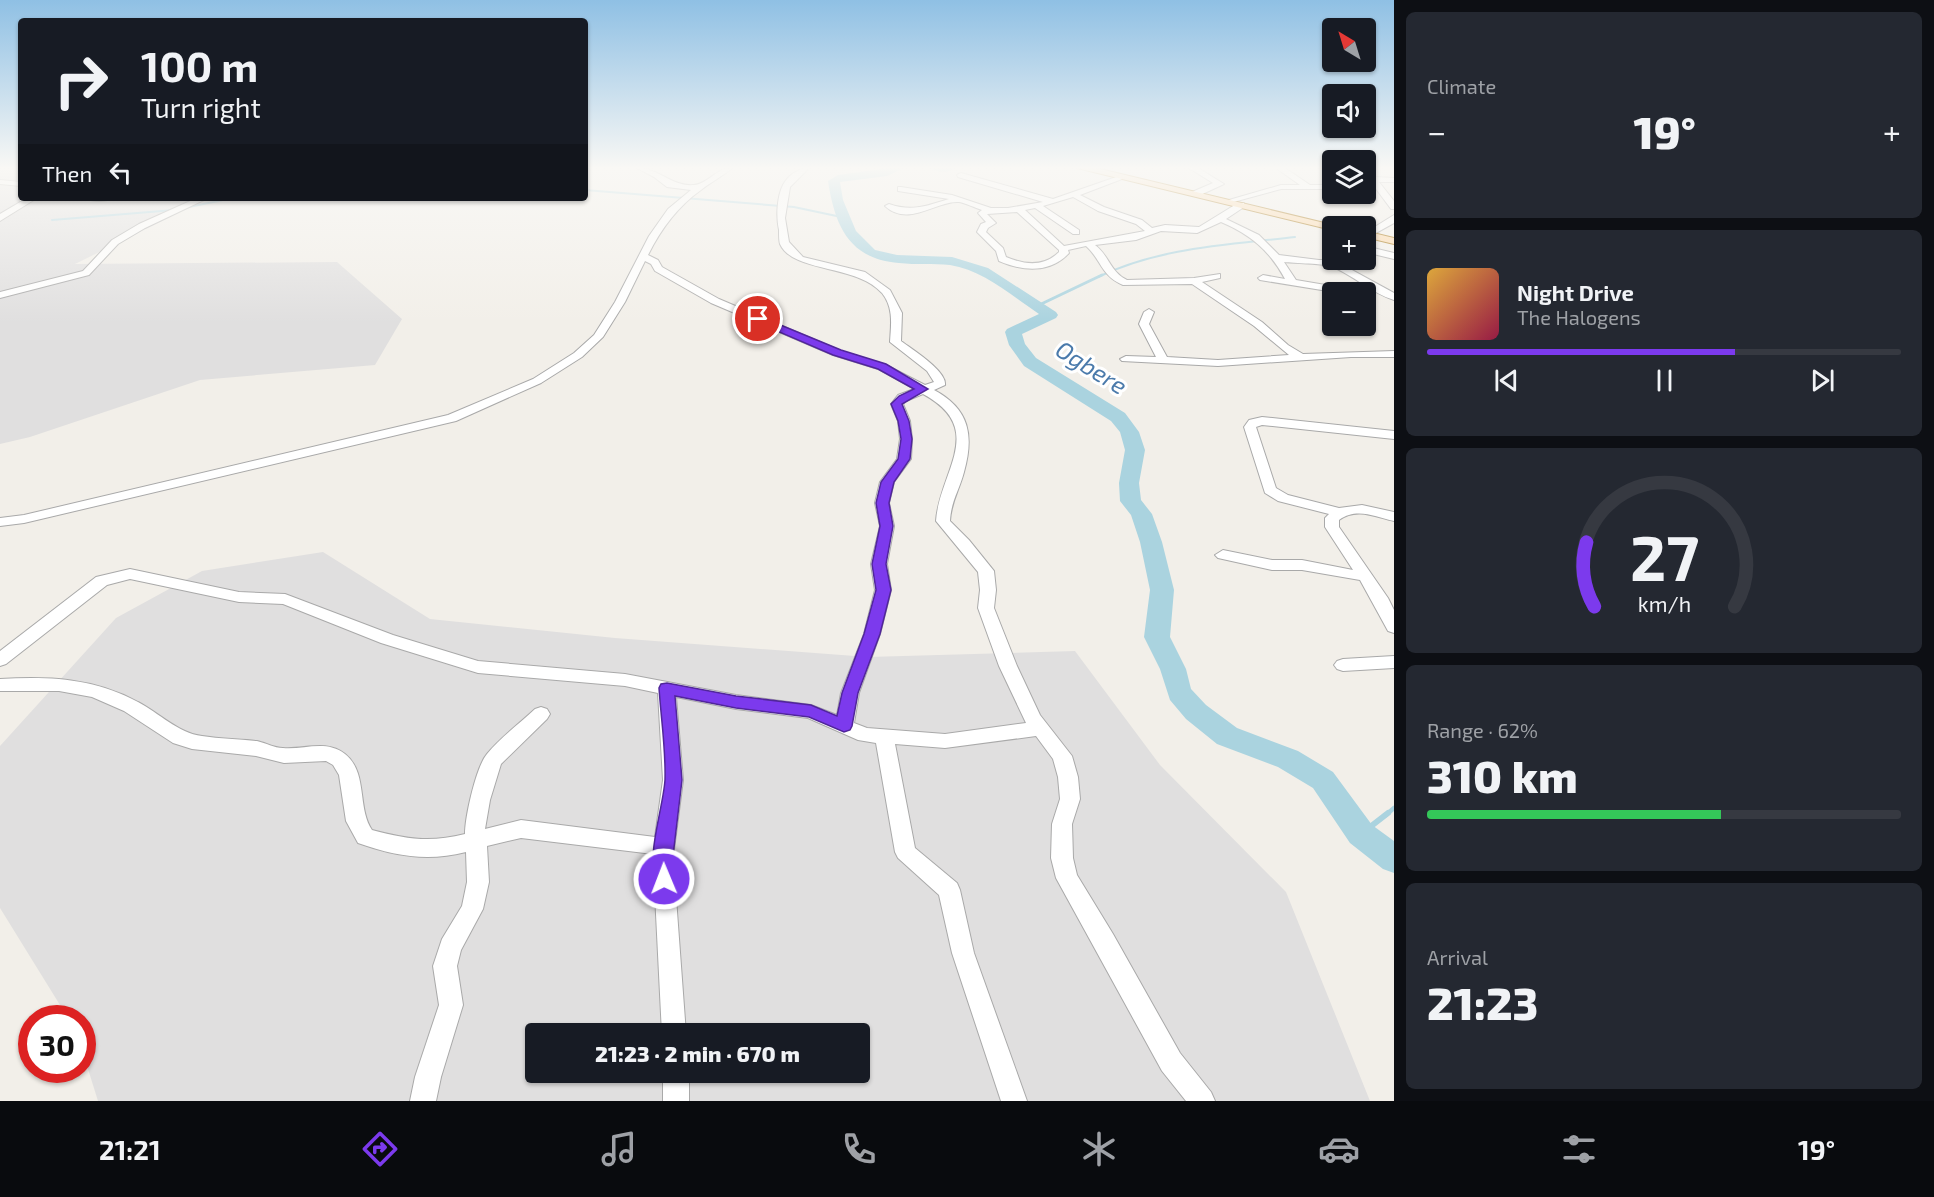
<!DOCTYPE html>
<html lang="en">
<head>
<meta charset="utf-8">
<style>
	:root { --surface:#171b24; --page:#242831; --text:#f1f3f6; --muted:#9ea1a6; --line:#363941; --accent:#7c3aed }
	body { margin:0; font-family:"Exo 2",sans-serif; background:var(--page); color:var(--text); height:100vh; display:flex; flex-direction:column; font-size:22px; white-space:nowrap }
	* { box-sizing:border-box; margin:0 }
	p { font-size:20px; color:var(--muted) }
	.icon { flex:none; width:33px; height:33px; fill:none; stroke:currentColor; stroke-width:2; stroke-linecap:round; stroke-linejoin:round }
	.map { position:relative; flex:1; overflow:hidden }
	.side { display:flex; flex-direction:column; gap:12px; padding:12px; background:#0d0f14; width:540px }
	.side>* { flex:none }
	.guide { position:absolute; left:18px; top:18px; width:570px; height:183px; border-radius:6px; box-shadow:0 2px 4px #0004; background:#171b24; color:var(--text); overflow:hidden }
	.needle { width:39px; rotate:322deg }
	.controls { position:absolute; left:1322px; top:18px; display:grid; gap:12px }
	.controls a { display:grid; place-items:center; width:54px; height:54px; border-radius:6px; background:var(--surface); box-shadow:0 2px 4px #0004; font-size:30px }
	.speed { position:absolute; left:18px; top:1005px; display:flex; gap:12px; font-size:30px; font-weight:700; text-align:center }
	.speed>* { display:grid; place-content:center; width:78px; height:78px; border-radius:50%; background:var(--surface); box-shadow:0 2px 4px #0004; line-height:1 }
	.speed .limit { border:9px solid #d22; background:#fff; color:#111 }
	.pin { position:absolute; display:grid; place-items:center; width:51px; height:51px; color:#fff; margin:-26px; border:3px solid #fff; border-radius:50%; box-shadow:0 2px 6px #0007 }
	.me { position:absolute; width:66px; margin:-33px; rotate:359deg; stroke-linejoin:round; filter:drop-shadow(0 0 4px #0008) }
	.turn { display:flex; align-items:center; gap:21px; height:126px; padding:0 24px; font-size:27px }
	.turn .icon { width:78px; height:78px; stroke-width:2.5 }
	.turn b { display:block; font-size:42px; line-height:51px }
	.then { display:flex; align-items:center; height:57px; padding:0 24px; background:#0003; gap:12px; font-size:22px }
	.big { font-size:45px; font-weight:800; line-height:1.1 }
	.side .widget { flex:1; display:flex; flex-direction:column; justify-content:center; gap:9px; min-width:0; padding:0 21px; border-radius:9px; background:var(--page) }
	.side .dial { align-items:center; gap:0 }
	.dial svg { height:156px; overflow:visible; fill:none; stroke:var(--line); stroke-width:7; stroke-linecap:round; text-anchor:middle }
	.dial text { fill:var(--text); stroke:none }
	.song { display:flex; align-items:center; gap:18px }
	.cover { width:72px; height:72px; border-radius:9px; background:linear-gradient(135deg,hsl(40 70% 55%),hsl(340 70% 35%)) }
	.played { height:6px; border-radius:3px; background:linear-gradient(90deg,var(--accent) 65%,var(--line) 65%) }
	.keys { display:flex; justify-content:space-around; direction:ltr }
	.heat { display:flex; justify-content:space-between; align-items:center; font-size:33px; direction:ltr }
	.charge { height:9px; border-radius:4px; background:linear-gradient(90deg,#34c759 62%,var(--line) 0) }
	.trip { position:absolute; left:525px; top:1023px; width:345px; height:60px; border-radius:6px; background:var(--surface); box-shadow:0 2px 4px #0004; font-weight:800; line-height:60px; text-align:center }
	.menu { display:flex; height:96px; justify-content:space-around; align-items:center; background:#090b0e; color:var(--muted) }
	.menu .icon { width:42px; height:42px }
	.menu .current { color:var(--accent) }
	.menu b { font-size:27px; color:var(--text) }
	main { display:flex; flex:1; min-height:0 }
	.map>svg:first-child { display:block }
	.residential { fill:#e0dfdf; fill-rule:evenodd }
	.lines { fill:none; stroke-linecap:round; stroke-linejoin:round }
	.stream-far3 { stroke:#aad3df; stroke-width:2 }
	.stream-far2 { stroke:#aad3df; stroke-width:3 }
	.stream-far1 { stroke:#aad3df; stroke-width:4.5 }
	.stream { stroke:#aad3df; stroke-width:6 }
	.river { fill:#aad3df; fill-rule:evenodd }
	.minor-casing { stroke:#a9a9a9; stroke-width:2 }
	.major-casing { stroke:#a06b00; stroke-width:2 }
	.minor { fill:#fff; fill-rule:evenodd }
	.major { fill:#fcd6a4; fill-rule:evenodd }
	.route { fill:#7c3aed; stroke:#51269a; stroke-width:1.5 }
	.labels { text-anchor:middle; stroke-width:6; stroke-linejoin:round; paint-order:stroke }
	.water-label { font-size:24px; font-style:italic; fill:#4a7aab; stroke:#fff }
</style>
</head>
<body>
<main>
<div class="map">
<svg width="1394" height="1101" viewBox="0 0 1394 1101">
	<rect width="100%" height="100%" fill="#f2efe9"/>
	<g class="residential">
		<polygon points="0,168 21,168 21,198 209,198 75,264 337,262 402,319 375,365 200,380 30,437 0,444"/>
		<path d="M 323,552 L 430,619 L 615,638 L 868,657 L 1075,651 L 1160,765 L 1286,892 L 1370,1101 L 98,1101 L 83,1053 L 82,1018 L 68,1018 L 0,908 L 0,746 L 116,618 L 202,571 ZM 536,1034 L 860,1034 L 860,1072 L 536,1072 Z"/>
	</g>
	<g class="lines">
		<g class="stream-far3">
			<polyline points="585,190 794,207 846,218"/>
			<polyline points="184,208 233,198"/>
			<polyline points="52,220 174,210"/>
			<path d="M 1098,277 C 1161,247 1228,245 1295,237"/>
		</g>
		<polyline class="stream-far2" points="1037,306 1102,275"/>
		<polyline class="stream-far1" points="1386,815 1394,808"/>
		<polyline class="stream" points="1361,834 1388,813"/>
		<g class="river">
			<path d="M 888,168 L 904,168 L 887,176 L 840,182 L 843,200 L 856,231 L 875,250 L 897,255 L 952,257 L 988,268 L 1056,312 L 1058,315 L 1056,318 L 1022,334 L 1025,344 L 1036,358 L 1125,413 L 1139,432 L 1145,450 L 1139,483 L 1141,500 L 1152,514 L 1162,542 L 1174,590 L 1170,637 L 1186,669 L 1191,689 L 1206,705 L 1237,728 L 1298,751 L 1333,772 L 1372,825 L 1394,841 L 1394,873 L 1383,869 L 1350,843 L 1313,788 L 1278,767 L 1217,744 L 1186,719 L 1170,700 L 1160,669 L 1144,637 L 1150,590 L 1140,542 L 1131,515 L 1120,501 L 1119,483 L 1125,450 L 1120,432 L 1111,421 L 1024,366 L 1009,345 L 1005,332 L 1007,329 L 1039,314 C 1012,296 983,270 950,265 C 933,263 916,265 899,263 C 849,259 835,226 828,181 L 838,175 Z"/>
			<path d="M 931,168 L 955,168 C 950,173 936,173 931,168 Z"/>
		</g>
		<defs>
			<g id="minor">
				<path d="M 637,168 C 659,168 672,187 694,185 C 708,184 716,168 732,168 C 723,176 711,182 701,190 C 677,207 661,229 648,255 L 658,260 L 662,267 L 719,299 L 841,351 L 886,365 L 925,385 L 934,382 L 927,371 L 890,342 C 891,325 894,308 882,293 C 856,264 793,273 780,244 C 779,241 779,234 779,230 C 776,217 777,197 783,185 C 788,175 799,168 809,168 L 790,187 L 785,218 L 789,242 L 803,257 L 865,272 L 890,290 L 902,313 L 901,341 C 913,350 947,371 945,385 L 934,390 C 970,409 974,436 964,472 C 959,491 951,501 950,521 L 969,540 L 994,571 L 996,590 L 994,608 L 1017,666 L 1040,715 L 1072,756 L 1078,777 L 1080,799 L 1072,824 L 1073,858 L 1077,875 L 1113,934 L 1180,1053 L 1211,1092 L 1215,1101 L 1186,1101 L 1162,1071 L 1056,878 L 1051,858 L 1052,824 L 1060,799 L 1058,777 L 1053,759 L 1036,736 L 945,748 L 895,744 L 915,848 L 957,883 L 960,890 L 974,953 L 1027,1101 L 1001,1101 L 952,953 L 939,895 L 898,858 L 895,852 L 876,743 L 858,740 L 808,718 L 736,709 L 676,697 L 683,780 L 673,857 L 686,1034 L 662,1034 L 653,854 L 521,838 L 487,846 L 489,882 L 483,909 L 461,950 L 457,966 L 463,1005 L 441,1077 L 436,1101 L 410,1101 L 415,1077 L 439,1005 L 433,966 L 442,939 L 462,906 L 467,882 L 466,852 C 427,862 395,856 358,843 L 346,821 L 339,775 L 333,765 L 326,761 L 284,763 L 256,756 L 192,749 L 173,743 L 124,711 L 92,697 L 59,691 L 0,691 L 0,679 C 48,676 95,678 138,702 C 159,713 178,733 202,736 C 220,739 239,739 257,741 C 266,743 274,748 283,748 C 304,750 326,739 345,754 C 368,772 357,808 372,830 C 406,839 430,843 465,834 C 465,817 476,767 487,754 C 500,738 519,724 535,709 L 541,707 L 547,709 L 550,714 L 547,719 L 501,764 L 490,800 L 485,829 L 521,820 L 655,837 L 663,780 L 658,693 L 625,686 L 478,673 L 381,643 L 283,604 L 239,602 L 130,579 L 107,585 L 6,664 L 0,666 L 0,651 L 96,577 L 130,569 L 239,592 L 285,594 L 393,635 L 478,661 L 625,674 L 736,695 L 811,705 L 837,715 L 841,693 L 864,634 L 875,590 L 871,564 L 880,526 L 875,503 L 880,482 L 897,459 L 900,439 L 898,421 L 891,404 L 898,395 L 914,389 L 878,369 L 833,355 L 711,303 L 655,271 L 651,264 L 645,261 L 625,302 L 603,337 L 582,357 L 541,383 L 456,421 L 24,523 L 0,526 L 0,518 L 24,515 L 448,415 L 533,379 L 574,353 L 594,335 L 615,302 L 649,236 L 668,209 L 691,190 L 667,187 L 654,177 ZM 923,394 C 988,429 939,472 936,521 L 978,572 L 980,590 L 978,608 L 999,666 L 1026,723 L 945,734 L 867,728 L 854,723 L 859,693 L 880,634 L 891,590 L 887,564 L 894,526 L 889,503 L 894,482 L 911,459 L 912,439 L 910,421 L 903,404 L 906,401 Z"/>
				<polygon points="1189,168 1198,168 1224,184 1198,196 1192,196 1192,192 1213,183"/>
				<polygon points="1276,168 1285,168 1310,185 1332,185 1332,189 1281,189 1226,204 1222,202 1281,185 1300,185"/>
				<polygon points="1365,168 1368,168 1375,177 1394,178 1394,182 1379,182 1394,201 1394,209 1391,209 1365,174"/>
				<path d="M 961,173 L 1053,199 L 1122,175 L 1122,179 L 1080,195 L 1104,207 L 1142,220 L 1152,228 L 1165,225 L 1199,227 L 1238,203 L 1244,203 L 1244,207 L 1226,219 L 1259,235 L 1279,255 L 1319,260 L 1353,260 L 1352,262 L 1341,264 L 1394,293 L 1394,300 C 1371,293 1353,275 1331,266 C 1326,264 1293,263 1284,262 L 1296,280 L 1349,289 L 1354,292 L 1334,292 L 1260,280 L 1258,278 L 1263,275 L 1285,279 C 1270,251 1250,234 1221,222 L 1197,233 L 1161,231 L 1136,240 L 1095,245 C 1109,255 1110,272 1127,280 L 1194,278 L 1220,274 L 1220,278 L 1202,282 L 1262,322 L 1288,345 L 1303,354 L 1394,351 L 1394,357 L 1351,357 L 1218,366 L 1122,361 L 1120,359 L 1126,356 L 1156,357 L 1139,324 L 1144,312 L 1149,309 L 1154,312 L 1149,324 L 1167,357 L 1218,360 L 1289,355 L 1254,326 L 1192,284 L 1123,285 C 1101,276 1101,259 1086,246 L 1068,250 L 1069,253 C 1050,274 1022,271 999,261 L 996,251 L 977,232 L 981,224 L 986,222 L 978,213 L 982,210 C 975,208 966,203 959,202 C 937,200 909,228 885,206 L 889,204 C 912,212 926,206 949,199 L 898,191 L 898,187 L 901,187 L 952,195 L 991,208 L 1008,208 L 1043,202 L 958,177 L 957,175 ZM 1073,197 L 1098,211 L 1136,224 L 1145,231 L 1064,246 L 1025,210 L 1035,208 L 1073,234 L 1079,234 L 1079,230 L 1043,206 ZM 1017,212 L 1059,250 L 1059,252 C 1044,267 1025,265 1006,257 L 1003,248 L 986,232 L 988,228 L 996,223 L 987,214 Z"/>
				<polygon points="0,180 21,182 21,186 0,184"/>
				<polygon points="27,198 37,198 0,221 0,214"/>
				<path d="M 87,198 L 111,198 C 106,202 92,202 87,198 Z"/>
				<polygon points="197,198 208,198 145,228 118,244 89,275 0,298 0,292 83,271 112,240 139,224"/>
				<polygon points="1394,215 1394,223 1365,239 1365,233"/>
				<polygon points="1365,246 1394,253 1394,259 1365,252"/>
				<path d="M 1262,417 L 1394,431 L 1394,439 L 1262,425 L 1256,427 L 1276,488 L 1288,495 L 1339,508 L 1362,505 L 1394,512 L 1394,521 C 1375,517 1357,507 1339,520 L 1339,527 L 1388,598 L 1394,610 L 1394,633 L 1388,631 L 1360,580 L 1302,570 L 1272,570 L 1218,558 L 1215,555 L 1223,550 L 1272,560 L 1302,560 L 1353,570 L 1325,527 L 1325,518 L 1329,514 L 1278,501 L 1265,493 L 1244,427 L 1249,420 Z"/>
				<polygon points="1394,656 1394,668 1343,671 1337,669 1334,665 1337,661 1343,659"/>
				<rect x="663" y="1072" width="26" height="29"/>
			</g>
			<g id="major">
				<polygon points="1077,168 1096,168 1337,226 1332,226 1332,230"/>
				<polygon points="1365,231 1394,238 1394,244 1365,237"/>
			</g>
		</defs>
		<use href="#minor" class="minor-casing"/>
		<use href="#major" class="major-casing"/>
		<use href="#minor" class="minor"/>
		<use href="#major" class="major"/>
	</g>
	<linearGradient id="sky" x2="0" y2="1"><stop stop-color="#8fc0e4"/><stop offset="0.52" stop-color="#f9f8f5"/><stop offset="1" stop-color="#f9f8f5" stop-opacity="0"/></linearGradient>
	<rect width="1394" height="323" fill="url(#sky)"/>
	<path class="route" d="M 754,317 L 761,317 L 841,350 L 886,364 L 928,389 L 902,404 L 909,421 L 912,439 L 910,459 L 894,482 L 889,503 L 893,526 L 886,564 L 891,590 L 880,634 L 858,693 L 852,726 L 850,730 L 844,732 L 809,717 L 736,708 L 675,696 L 682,780 L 673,856 L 674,879 L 671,885 L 664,887 L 657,885 C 645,857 663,810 665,780 C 666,750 661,718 659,688 L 661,684 L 667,683 L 736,696 L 811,705 L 837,716 L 842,693 L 864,634 L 876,590 L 872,564 L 880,526 L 876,503 L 881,482 L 898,459 L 901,439 L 898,421 L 891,404 L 899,396 L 914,389 L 878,369 L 833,355 L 754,321 Z"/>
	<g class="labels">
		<g class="water-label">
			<text transform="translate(1091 368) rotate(32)" y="8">Ogbere</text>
		</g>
	</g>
</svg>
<div class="controls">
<a><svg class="needle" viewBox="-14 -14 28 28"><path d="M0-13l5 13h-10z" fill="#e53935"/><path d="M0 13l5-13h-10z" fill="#9ea1a6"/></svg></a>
<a><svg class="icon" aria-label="sound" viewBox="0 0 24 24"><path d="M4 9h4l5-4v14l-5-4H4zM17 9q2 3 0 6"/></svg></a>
<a><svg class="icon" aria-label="layers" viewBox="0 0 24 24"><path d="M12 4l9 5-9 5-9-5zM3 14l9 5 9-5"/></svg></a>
<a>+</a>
<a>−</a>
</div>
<div class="speed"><div class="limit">30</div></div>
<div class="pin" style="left:758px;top:319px;background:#d93025"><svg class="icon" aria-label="arrive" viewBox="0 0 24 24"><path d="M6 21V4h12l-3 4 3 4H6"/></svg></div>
<svg class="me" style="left:664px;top:879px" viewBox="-20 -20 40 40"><circle r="17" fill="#7c3aed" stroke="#fff" stroke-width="3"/><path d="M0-11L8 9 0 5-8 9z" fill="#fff"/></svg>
<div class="trip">21:23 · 2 min · 670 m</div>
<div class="guide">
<div class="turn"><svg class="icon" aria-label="right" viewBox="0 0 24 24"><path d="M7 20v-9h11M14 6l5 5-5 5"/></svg><div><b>100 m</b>Turn right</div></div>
<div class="then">Then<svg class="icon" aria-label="left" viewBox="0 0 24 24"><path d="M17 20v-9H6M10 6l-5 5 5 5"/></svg></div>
</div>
</div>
<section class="side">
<div class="widget"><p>Climate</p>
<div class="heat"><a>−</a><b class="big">19°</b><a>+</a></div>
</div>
<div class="widget">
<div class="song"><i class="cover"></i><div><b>Night Drive</b><p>The Halogens</p></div></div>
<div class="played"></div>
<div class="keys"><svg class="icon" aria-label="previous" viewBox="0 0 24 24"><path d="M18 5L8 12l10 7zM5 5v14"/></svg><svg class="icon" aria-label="pause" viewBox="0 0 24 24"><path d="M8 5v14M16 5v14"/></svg><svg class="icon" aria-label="next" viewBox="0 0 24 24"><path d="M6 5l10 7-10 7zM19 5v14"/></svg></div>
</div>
<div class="widget dial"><svg viewBox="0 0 100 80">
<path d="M14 69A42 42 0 1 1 86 69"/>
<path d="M14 69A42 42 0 0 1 10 36" stroke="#7c3aed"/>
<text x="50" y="56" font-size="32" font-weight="700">27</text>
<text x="50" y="72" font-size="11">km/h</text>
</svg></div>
<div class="widget"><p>Range · 62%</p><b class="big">310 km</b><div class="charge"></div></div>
<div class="widget"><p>Arrival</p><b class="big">21:23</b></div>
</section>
</main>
<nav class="menu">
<b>21:21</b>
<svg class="icon current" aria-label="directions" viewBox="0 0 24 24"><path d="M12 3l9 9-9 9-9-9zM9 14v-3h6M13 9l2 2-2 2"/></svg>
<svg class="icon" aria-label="music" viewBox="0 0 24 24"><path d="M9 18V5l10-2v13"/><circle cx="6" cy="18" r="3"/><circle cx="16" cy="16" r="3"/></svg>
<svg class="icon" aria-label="phone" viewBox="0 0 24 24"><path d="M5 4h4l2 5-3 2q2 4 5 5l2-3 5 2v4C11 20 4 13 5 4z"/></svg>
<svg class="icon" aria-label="climate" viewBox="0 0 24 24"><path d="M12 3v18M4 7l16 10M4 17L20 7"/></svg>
<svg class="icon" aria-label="car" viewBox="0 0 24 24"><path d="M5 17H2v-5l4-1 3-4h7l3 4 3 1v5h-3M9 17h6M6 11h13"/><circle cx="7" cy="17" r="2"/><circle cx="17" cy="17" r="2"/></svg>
<svg class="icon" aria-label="filters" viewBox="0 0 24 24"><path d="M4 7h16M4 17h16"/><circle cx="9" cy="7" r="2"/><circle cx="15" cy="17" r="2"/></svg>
<b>19°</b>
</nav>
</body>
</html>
